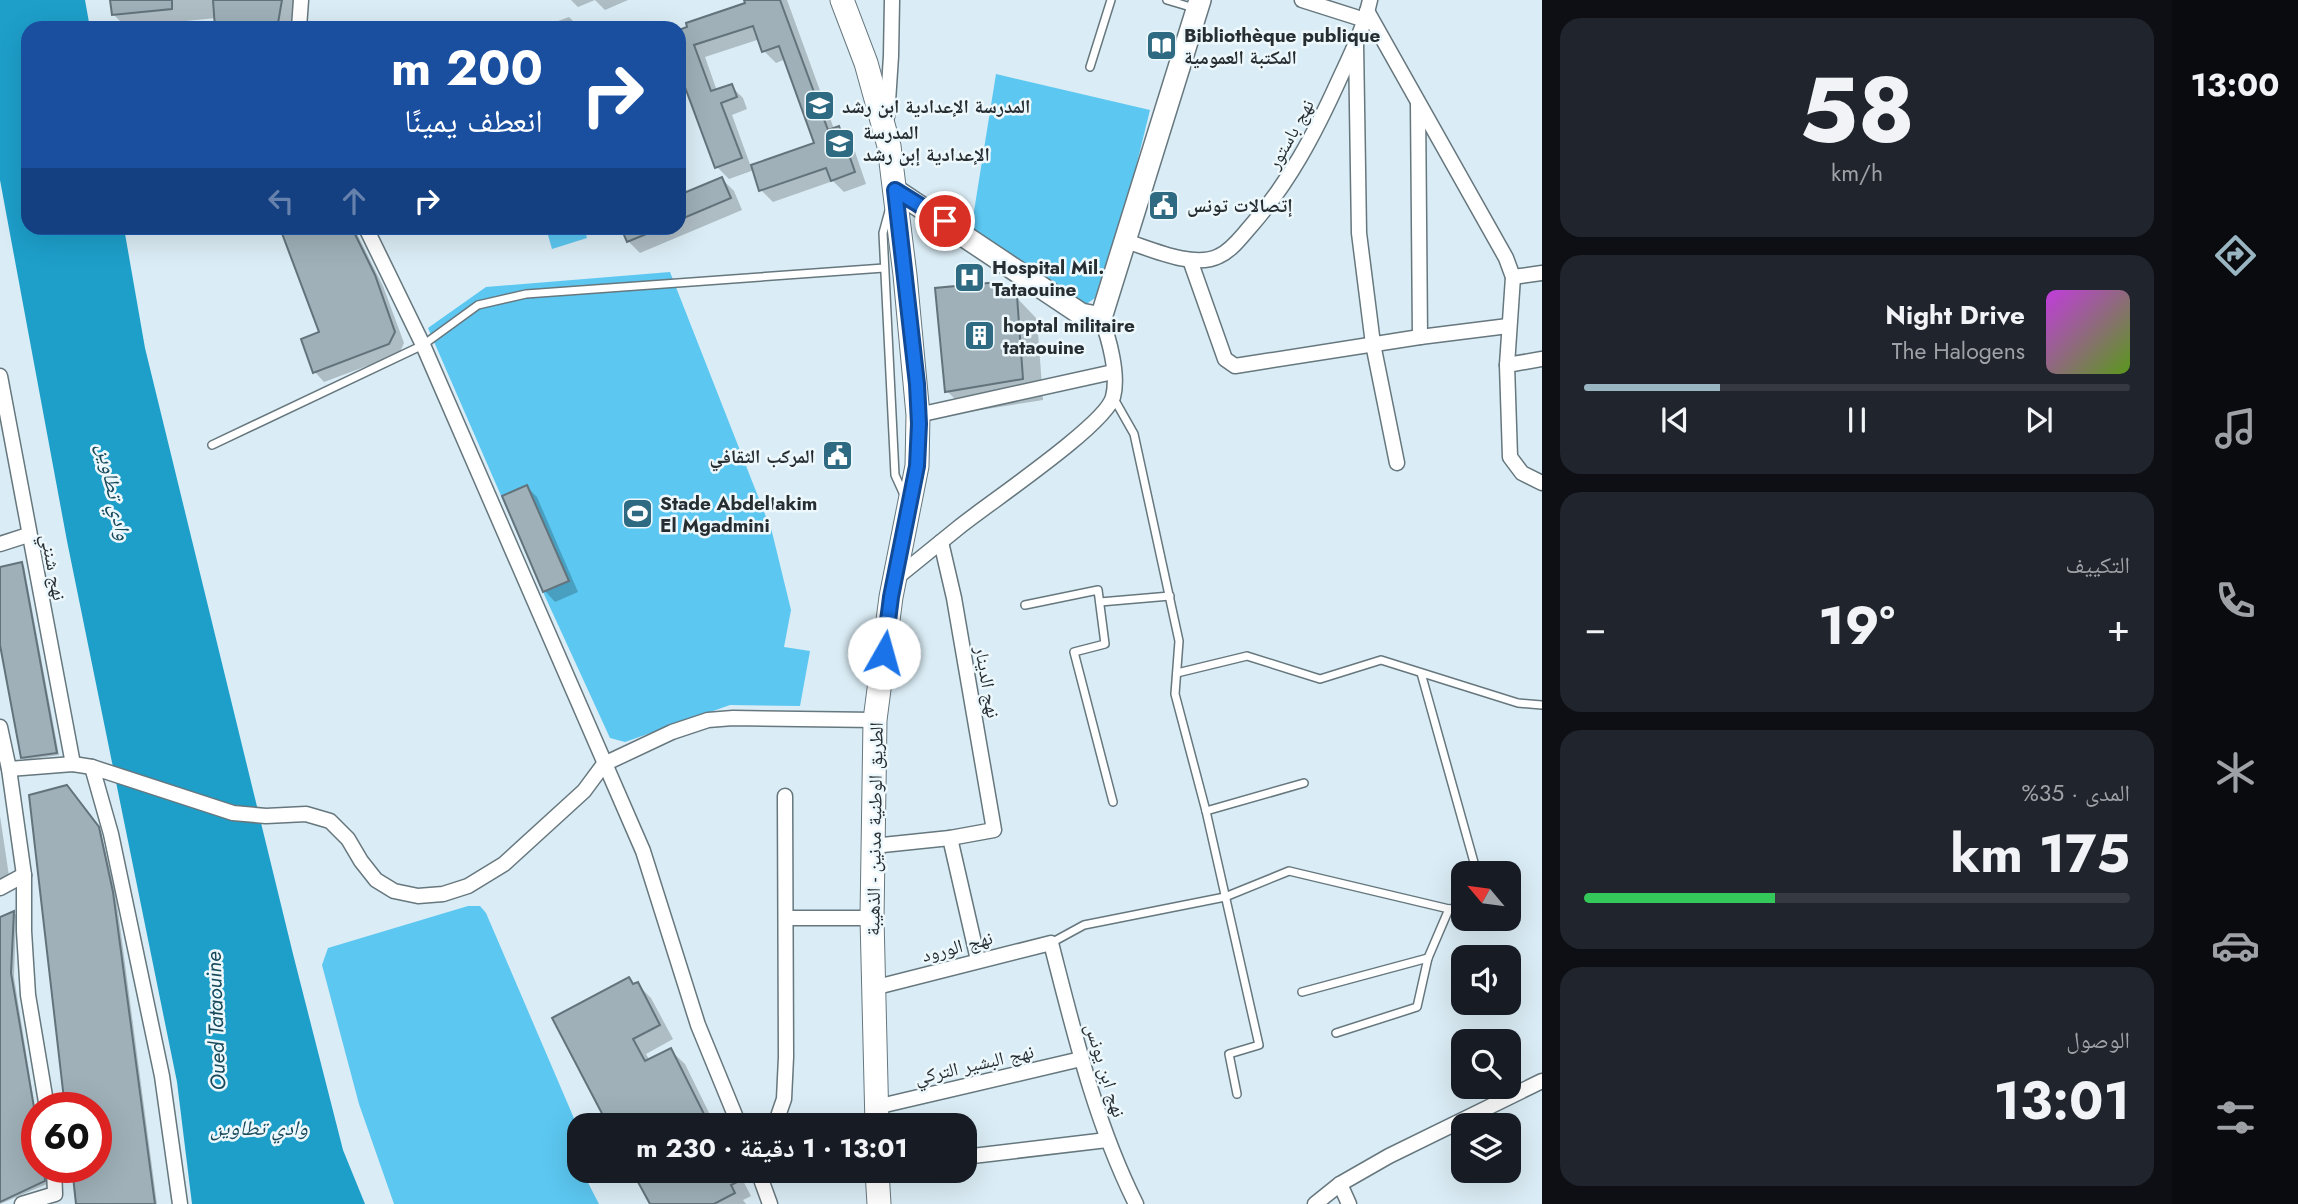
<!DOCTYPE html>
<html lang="ar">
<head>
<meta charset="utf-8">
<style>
	:root { --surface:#171b24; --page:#20242c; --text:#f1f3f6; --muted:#9ea1a6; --line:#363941; --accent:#99b5c1 }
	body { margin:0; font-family:Jost,"Noto Naskh Arabic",sans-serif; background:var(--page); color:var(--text); direction:rtl; height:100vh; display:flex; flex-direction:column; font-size:26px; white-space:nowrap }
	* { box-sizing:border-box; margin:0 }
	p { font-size:23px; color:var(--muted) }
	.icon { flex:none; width:38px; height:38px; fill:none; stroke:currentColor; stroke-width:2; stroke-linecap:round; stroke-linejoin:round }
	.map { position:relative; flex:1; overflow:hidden; direction:ltr }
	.drawer { display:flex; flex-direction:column; gap:18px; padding:18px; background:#0d0f14; width:630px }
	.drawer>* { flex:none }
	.guide { position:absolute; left:21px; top:21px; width:665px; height:214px; border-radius:21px; box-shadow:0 7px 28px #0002; direction:rtl; background:#1a4fa0; color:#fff; overflow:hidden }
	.needle { width:46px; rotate:299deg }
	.buttons { position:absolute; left:1451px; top:861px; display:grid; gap:14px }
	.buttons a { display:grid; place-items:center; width:70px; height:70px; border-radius:14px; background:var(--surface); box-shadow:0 7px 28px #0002; font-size:35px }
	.speed { position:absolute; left:21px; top:1092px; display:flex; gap:14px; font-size:35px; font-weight:700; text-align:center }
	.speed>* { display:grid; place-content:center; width:91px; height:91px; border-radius:50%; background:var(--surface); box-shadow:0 7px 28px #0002; line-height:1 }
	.speed .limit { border:10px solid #d22; background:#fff; color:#111 }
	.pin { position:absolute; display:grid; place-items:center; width:60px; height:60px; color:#fff; margin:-30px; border:4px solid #fff; border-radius:50%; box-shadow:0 2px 7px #0007 }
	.me { position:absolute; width:77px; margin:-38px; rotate:7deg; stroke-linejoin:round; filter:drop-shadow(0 0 5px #0008) }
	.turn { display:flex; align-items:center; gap:24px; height:147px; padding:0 28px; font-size:32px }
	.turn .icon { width:91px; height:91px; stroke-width:2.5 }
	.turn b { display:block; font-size:49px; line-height:60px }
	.lanes { display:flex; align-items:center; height:66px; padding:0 28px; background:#0003; justify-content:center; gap:35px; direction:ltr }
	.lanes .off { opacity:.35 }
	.big { font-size:52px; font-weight:700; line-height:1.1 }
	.drawer .card { flex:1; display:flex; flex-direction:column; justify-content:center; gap:10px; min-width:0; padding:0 24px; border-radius:21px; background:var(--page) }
	.drawer .dial { align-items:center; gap:0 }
	.dial b { font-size:91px; line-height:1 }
	.song { display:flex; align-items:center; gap:21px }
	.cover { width:84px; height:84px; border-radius:10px; background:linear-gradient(135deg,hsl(290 70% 55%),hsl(90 70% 35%)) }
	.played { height:7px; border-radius:4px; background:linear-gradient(90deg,var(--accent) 25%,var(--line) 25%) }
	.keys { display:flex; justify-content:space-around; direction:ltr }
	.heat { display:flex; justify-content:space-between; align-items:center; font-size:38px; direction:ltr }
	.charge { height:10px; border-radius:5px; background:linear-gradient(90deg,#34c759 35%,var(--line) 0) }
	.trip { position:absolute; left:567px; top:1113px; width:410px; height:70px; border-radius:21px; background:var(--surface); box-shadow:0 7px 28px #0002; font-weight:700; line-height:70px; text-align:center; direction:rtl }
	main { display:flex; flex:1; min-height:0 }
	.tab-bar { display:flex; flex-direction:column; width:126px; justify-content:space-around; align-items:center; background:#090b0e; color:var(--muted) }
	.tab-bar .icon { width:49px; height:49px }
	.tab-bar .current { color:var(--accent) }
	.tab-bar b { font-size:32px; color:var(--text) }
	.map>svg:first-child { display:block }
	.green { fill:#5cc7f1 }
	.water { fill:#1d9fca }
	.shadow { fill:#0003; fill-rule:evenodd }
	.building { fill:#9fb0b8; stroke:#63737b; stroke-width:2 }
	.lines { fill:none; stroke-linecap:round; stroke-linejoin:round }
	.lane-casing { stroke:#66777e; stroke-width:10 }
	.street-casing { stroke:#66777e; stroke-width:17 }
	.secondary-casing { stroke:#66777e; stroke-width:24 }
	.primary-casing { stroke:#66777e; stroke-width:25 }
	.lane { stroke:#fff; stroke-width:7 }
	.street { stroke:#fff; stroke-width:14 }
	.secondary { stroke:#fff; stroke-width:21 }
	.primary { stroke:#fff; stroke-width:23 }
	.route-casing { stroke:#114b97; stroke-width:18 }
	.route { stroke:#1a73e8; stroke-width:12 }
	.labels { text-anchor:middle; stroke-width:5; stroke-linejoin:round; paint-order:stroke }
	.poi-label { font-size:19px; font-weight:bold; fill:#272e32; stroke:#edf8fd; text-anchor:start }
	.street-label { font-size:19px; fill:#272e32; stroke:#edf8fd }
	.water-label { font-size:21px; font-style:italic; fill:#18495b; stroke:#edf8fd }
</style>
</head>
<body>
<main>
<nav class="tab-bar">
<b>13:00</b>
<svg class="icon current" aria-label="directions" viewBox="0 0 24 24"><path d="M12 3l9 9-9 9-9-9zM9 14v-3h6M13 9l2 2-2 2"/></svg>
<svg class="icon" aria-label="music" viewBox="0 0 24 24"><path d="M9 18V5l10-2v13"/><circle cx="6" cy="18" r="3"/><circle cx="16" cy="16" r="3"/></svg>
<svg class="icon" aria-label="phone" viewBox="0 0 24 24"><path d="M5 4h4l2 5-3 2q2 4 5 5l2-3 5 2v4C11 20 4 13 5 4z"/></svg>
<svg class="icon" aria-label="climate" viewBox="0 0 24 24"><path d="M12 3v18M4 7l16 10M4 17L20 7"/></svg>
<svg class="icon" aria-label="car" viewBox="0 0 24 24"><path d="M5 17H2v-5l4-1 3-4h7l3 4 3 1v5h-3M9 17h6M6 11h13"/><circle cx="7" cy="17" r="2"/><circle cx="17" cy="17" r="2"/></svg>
<svg class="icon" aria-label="filters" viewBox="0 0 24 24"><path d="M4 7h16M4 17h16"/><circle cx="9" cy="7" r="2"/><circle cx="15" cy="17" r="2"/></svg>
</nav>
<section class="drawer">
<div class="card dial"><b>58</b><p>km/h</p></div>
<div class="card">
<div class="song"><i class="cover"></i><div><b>Night Drive</b><p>The Halogens</p></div></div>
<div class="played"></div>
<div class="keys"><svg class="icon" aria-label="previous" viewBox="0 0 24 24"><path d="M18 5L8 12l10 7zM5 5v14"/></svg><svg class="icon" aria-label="pause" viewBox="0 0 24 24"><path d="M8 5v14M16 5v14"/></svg><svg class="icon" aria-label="next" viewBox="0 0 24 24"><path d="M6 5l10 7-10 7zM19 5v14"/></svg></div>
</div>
<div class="card"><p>التكييف</p>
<div class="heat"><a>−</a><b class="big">19°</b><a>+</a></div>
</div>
<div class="card"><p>المدى · 35%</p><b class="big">175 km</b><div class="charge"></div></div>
<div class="card"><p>الوصول</p><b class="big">13:01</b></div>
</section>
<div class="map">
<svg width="1542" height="1204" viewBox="0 0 1542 1204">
	<rect width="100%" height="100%" fill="#daecf5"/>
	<g class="green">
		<polygon points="996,74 1150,110 1135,171 1095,298 1085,305 971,230"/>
		<polygon points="546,228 584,228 587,238 552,249"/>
		<polygon points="670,272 772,532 791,610 784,647 810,651 800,706 730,705 625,742 610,738 543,592 428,328 486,287"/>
		<polygon points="468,906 480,906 486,913 576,1123 567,1139 579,1165 579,1171 582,1171 599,1204 394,1204 359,1104 322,965 328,948"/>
	</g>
	<polygon class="water" points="0,0 85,0 90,28 28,28 28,228 124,228 145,348 293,954 343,1150 365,1204 192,1204 177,1082 67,541 0,180"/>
	<g class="shadow">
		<polygon points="112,0 296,0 291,28 217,28 216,18 126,27 113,14"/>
		<polygon points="571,0 628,0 605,10 595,0 578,7"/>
		<path d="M 746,0 L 787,0 L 834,129 L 839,128 L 851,140 L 866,184 L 844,192 L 833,181 L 773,202 L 761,190 L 754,170 L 729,179 L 717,167 L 685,83 L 679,85 L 679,31 L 747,4 ZM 760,39 L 764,51 L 776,63 L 786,59 L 817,144 L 751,167 L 732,115 L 747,109 L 743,98 L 731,86 L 717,91 L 705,57 Z"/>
		<polygon points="569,17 580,28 539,28"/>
		<polygon points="722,179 734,191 742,210 640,253 628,241 623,228 679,228 679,197"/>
		<polygon points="280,228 354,228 383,286 404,343 399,354 324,382 315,372 322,333"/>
		<polygon points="1016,297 1037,319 1043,400 968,412 947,391"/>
		<polygon points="527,487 537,497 578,592 555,602 545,591"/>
		<polygon points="21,564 24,566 59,755 25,760 22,758 0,636 0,569"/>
		<polygon points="70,790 101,832 116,896 157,1204 78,1204 96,1167 96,1108"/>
		<polygon points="0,816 9,876 0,883"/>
		<polygon points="14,913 16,915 14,977 37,1121 37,1167 44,1167 47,1184 0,1204 0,919"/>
		<polygon points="628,979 635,985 637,984 651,998 673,1039 646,1054 650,1061 671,1051 685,1064 715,1125 610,1125 554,1019"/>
		<polygon points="634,1171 738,1171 751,1196 743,1200 746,1204 652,1204"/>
	</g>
	<g class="building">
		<polygon points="110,0 172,0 172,9 112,15"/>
		<polygon points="213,0 282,0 278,23 242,28 215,28"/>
		<polygon points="744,0 780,0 828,130 839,126 855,172 831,181 826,168 759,191 751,165 814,143 779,46 762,52 753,26 694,45 711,91 732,84 737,97 721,103 742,158 715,168 679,71 679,30 687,27 686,23 745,3"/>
		<polygon points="722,177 731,198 679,220 679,195"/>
		<polygon points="280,228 352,228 375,275 395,332 389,344 313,373 301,339 319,332"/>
		<polygon points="621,228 661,228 627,242"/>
		<polygon points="999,282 1017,296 1023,379 945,392 935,288"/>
		<polygon points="527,485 569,581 543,592 502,496"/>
		<polygon points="22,562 57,753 21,758 0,645 0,567"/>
		<polygon points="67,785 99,827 113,892 155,1204 76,1204 72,1167 96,1167 96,1108 65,1108 29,795"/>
		<polygon points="14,911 11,973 37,1125 37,1167 44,1167 45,1181 0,1202 0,917"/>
		<polygon points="629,977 633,984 638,982 660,1025 633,1039 645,1061 671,1048 704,1114 683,1125 608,1125 552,1018"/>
		<polygon points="632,1171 733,1171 739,1181 731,1185 735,1193 714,1204 650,1204"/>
	</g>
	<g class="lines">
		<defs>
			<g id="lane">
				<polyline points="1167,0 1194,8"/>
				<polyline points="1090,67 1111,0"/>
				<polyline points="889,211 883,233 895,475 905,497"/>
				<polyline points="1113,397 1134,434 1179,641 1175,694 1206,811 1259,1045 1229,1054 1237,1094"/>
				<polyline points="212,445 423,345 478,305 526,294 884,268"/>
				<polyline points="1100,602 1170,596"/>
				<polyline points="1025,605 1098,590 1105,644 1074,652 1113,802"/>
				<polyline points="1177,673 1247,656 1320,679 1381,660 1518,703 1542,705"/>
				<polyline points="1421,673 1477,873"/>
				<polyline points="1206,811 1304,783"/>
				<polyline points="1051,943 1084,925 1225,897 1289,871 1449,909 1463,907"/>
				<polyline points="1302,992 1428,958"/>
				<polyline points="1336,1033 1417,1007 1428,958 1449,909"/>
			</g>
			<g id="street">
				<polyline points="1302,0 1365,20"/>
				<polyline points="1367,11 1506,258 1513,277 1507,365 1510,457 1522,473 1542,483"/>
				<polyline points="299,28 301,0"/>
				<polyline points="1356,43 1359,233 1373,344 1397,463"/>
				<polyline points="1418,104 1420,337"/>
				<polyline points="887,117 891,56 892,0"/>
				<polyline points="366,228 423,345 643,851 698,1025 739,1125"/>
				<path d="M 1126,241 C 1151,249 1194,269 1219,256 C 1232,250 1241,237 1250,227 C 1289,183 1315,133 1339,80 C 1351,54 1364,28 1370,0"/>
				<polyline points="1190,260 1225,359 1235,366 1420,337 1508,326"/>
				<polyline points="1513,277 1542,273"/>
				<polyline points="1507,365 1542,359"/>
				<polyline points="0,376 73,764"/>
				<polyline points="918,415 1113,372"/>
				<polyline points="0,544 28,535"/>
				<path d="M 895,579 C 916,562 937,545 958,528 C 986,505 1106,425 1113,397 C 1119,375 1109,338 1101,318"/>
				<polyline points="0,727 9,769 24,875 24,931 28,995 47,1108"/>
				<polyline points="92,767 111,834 162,1076 180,1204"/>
				<polyline points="9,769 73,764 92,767 233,813 266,816 306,814 330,821 348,839 361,861 376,880 394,891 418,896 443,894 468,886 504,864 584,791 604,764 672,732 708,720 733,718 875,720"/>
				<polyline points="950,838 978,960"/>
				<polyline points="873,846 950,838 994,830 954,598 941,542"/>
				<polyline points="0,888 24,875"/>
				<polyline points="787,918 872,918"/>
				<path d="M 873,988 L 1051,943 C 1074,1032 1095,1122 1136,1204"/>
				<polyline points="876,1107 1081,1059"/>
				<polyline points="775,1125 784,1099 786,1057 785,796"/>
				<polyline points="964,1157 1107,1140"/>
				<polyline points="758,1171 770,1204"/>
				<polyline points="1340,1184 1349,1204"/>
				<polyline points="22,1204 55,1194 54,1167"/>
				<polyline points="1315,1204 1340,1184 1389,1156 1542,1081"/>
			</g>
			<polyline id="secondary" points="895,190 1081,314 1101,318 1200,0"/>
			<g id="primary">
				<polyline points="842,0 866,63 889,146 905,275 918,415 917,466 891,597 875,720 872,918 877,1125"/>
				<polyline points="877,1171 879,1204"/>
			</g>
		</defs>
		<use href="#lane" class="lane-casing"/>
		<use href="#street" class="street-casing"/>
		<use href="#secondary" class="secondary-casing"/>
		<use href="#primary" class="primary-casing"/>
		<use href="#lane" class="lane"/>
		<use href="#street" class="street"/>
		<use href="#secondary" class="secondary"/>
		<use href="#primary" class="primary"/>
	</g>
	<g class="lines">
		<defs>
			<polyline id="route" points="884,653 891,597 917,466 919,424 917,384 895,190 945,221"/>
		</defs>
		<use href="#route" class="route-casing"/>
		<use href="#route" class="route"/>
	</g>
	<defs>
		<symbol id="library-square" viewBox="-11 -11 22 22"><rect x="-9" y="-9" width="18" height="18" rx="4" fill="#2e6a81" stroke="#edf8fd"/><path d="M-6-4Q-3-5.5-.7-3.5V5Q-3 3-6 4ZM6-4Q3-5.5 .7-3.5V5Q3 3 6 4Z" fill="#fff"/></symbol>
		<symbol id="school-square" viewBox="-11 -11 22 22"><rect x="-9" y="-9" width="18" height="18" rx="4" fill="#2e6a81" stroke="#edf8fd"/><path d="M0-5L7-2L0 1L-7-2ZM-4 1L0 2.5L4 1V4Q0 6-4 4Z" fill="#fff"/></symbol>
		<symbol id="civic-square" viewBox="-11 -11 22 22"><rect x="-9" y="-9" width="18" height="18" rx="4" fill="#2e6a81" stroke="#edf8fd"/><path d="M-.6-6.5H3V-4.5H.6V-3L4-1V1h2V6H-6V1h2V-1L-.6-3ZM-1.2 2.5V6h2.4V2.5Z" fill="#fff"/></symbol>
		<symbol id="hospital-square" viewBox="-11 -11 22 22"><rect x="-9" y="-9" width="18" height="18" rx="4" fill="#2e6a81" stroke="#edf8fd"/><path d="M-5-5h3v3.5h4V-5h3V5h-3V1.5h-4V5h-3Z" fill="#fff"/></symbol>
		<symbol id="building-square" viewBox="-11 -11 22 22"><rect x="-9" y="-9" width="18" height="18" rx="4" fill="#2e6a81" stroke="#edf8fd"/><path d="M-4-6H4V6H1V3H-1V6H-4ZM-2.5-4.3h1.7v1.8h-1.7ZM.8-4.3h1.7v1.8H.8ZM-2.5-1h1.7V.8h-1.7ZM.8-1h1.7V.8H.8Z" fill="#fff"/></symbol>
		<symbol id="stadium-square" viewBox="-11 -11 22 22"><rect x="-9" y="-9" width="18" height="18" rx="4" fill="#2e6a81" stroke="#edf8fd"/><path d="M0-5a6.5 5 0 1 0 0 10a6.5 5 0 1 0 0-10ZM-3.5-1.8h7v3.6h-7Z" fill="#fff"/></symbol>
	</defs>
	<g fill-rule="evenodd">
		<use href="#library-square" x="1144" y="28" width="35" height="35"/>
		<use href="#school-square" x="802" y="88" width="35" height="35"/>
		<use href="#school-square" x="822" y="126" width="35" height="35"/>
		<use href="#civic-square" x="1146" y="188" width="35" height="35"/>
		<use href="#hospital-square" x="952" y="260" width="35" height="35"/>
		<use href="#building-square" x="962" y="318" width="35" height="35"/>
		<use href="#civic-square" x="820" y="438" width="35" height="35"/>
		<use href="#stadium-square" x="620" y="496" width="35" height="35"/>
	</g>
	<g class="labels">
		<g class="poi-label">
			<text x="1184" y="42">Bibliothèque publique<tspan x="1184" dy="22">المكتبة العمومية</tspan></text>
			<text x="842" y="113">المدرسة الإعدادية ابن رشد</text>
			<text x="863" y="139">المدرسة<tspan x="863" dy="22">الإعدادية إبن رشد</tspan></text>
			<text x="1187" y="212">إتصالات تونس</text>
			<text x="992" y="274">Hospital Mil.<tspan x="992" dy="22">Tataouine</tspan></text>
			<text x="1003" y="332">hoptal militaire<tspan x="1003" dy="22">tataouine</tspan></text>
			<text x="815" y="463" text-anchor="end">المركب الثقافي</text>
			<text x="660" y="510">Stade Abdelاakim<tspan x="660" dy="22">El Mgadmini</tspan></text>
		</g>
		<g class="street-label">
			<text transform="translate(1290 134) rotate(-61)" y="7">نهج باستور</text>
			<text transform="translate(54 567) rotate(79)" y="7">نهج شنني</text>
			<text transform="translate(988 682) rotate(80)" y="7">نهج الدينار</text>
			<text transform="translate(874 829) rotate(-89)" y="7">الطريق الوطنية مدنين - الذهيبة</text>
			<text transform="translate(957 946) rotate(-15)" y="7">نهج الورود</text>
			<text transform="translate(974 1064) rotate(-13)" y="7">نهج البشير التركي</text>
			<text transform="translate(1106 1070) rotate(73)" y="7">نهج ابن يونس</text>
		</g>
		<g class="water-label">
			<text transform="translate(114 492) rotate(78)" y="7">وادي تطاوين</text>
			<text transform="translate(216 1021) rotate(-92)" y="7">Oued Tataouine</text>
			<text x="259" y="1135">وادي تطاوين</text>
		</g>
	</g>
</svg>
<div class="buttons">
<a><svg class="needle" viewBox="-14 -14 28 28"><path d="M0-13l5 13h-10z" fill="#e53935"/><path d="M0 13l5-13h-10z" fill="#9ea1a6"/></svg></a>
<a><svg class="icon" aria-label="sound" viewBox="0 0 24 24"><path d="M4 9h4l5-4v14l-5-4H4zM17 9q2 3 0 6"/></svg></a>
<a><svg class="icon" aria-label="search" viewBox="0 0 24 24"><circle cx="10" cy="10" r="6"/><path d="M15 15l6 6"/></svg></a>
<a><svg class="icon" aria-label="layers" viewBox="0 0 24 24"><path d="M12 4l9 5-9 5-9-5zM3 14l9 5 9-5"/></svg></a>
</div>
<div class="speed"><div class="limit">60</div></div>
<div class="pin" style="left:945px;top:221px;background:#d93025"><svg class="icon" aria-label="arrive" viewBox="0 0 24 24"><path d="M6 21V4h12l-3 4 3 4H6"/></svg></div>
<svg class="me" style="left:884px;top:653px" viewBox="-20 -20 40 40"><circle r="19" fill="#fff"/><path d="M0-13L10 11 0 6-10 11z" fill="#1a73e8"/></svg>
<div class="trip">13:01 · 1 دقيقة · 230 m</div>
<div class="guide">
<div class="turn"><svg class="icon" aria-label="right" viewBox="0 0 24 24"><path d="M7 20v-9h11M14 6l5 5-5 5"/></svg><div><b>200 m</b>انعطف يمينًا</div></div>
<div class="lanes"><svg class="icon off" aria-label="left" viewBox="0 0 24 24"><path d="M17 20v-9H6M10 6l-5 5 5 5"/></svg><svg class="icon off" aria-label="ahead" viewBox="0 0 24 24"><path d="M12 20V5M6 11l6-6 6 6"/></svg><svg class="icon" aria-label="right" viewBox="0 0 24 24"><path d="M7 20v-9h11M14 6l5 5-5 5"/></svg></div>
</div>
</div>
</main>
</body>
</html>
